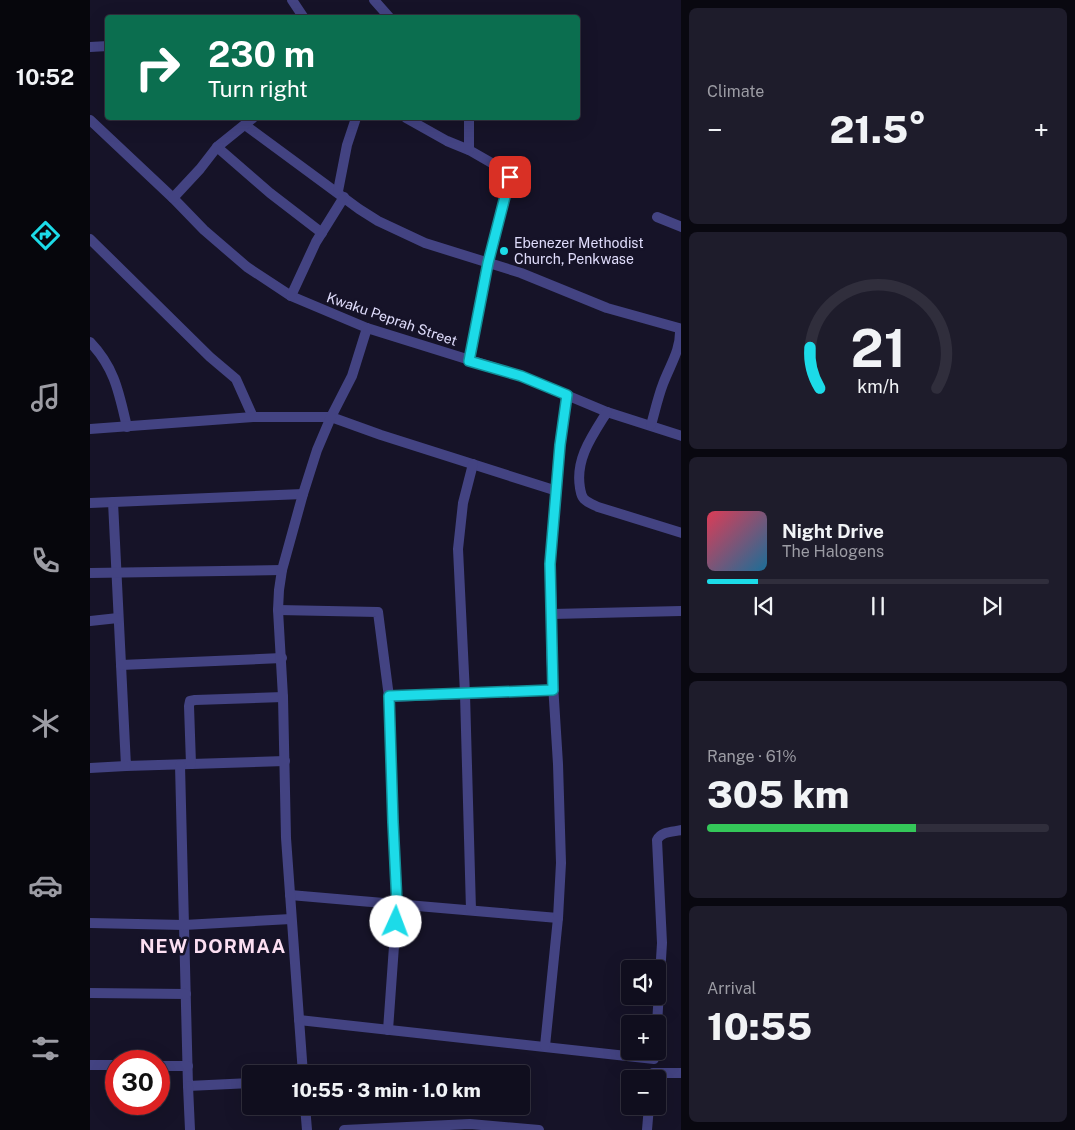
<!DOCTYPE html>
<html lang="en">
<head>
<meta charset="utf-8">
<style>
	:root { --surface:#100e1e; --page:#1e1c2b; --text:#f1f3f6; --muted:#9c9ca4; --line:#302e3c; --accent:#1cdbe8 }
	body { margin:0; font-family:"Public Sans",sans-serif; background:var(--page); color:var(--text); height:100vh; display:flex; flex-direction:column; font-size:19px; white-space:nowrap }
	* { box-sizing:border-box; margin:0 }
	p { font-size:16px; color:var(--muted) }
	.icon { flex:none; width:28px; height:28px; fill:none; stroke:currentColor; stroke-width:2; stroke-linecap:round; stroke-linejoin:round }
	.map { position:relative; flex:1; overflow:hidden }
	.sheet { display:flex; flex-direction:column; gap:8px; padding:8px; background:#090810; width:394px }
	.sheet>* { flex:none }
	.guide { position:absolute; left:15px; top:15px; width:475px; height:105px; border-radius:5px; box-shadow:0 5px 20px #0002,0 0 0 1px var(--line); background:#0b6e4f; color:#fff; overflow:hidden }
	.buttons { position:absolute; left:531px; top:960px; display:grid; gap:10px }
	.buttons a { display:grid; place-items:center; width:45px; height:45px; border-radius:5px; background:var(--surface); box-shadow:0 5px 20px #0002,0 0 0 1px var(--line); font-size:25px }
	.speed { position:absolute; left:15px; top:1050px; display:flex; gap:10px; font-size:25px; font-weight:700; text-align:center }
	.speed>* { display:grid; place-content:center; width:65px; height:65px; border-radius:50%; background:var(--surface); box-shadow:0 5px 20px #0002,0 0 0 1px var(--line); line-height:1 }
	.speed .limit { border:8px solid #d22; background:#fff; color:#111 }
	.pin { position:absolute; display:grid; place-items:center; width:42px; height:42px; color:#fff; margin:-21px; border-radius:10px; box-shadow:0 2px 8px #0006 }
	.me { position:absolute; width:55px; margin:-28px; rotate:2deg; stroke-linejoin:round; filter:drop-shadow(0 0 4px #0008) }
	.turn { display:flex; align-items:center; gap:18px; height:105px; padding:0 20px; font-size:22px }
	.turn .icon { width:65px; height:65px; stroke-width:2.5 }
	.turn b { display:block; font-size:35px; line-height:42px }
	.big { font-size:38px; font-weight:800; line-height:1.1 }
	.sheet .card { flex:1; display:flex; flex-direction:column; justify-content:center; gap:8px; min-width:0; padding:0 18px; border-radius:8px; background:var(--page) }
	.sheet .dial { align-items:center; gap:0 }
	.dial svg { height:130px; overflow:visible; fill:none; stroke:var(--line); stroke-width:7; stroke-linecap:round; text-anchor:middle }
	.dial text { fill:var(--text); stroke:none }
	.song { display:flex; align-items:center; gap:15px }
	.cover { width:60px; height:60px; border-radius:8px; background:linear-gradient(135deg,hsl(350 70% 55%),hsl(200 70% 35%)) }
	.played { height:5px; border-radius:2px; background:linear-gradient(90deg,var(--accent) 15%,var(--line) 15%) }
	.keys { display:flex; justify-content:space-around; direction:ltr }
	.heat { display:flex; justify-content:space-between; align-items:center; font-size:28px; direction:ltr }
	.charge { height:8px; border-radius:4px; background:linear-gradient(90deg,#34c759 61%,var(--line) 0) }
	.trip { position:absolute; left:152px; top:1065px; width:288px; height:50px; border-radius:5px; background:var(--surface); box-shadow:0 5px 20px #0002,0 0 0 1px var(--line); font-weight:800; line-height:50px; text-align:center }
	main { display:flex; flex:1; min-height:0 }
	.menu { display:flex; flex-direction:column; width:90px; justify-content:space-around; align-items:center; background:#06060c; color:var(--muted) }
	.menu .icon { width:35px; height:35px }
	.menu .active { color:var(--accent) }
	.menu b { font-size:22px; color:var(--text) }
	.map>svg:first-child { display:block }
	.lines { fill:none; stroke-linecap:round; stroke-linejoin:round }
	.minor { stroke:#434382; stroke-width:10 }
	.route-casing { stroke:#128e97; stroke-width:12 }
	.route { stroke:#1cdbe8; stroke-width:9 }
	.poi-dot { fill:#1cdbe8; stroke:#161328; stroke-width:2 }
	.labels { text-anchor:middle; stroke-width:5; stroke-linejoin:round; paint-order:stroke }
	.poi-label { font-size:14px; fill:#e0ddfc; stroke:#161328; text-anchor:start }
	.street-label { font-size:14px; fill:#e0ddfc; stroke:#161328 }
	.district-label { font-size:19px; font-weight:bold; letter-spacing:1px; fill:#fcdff2; stroke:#161328 }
</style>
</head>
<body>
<main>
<nav class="menu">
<b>10:52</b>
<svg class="icon active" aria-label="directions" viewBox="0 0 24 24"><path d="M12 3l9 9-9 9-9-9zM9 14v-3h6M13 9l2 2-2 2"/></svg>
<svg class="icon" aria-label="music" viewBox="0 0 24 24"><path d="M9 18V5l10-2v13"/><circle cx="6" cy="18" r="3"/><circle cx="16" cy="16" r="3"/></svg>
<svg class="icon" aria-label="phone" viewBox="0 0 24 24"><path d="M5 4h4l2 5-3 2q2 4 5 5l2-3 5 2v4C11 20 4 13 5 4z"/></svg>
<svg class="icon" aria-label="climate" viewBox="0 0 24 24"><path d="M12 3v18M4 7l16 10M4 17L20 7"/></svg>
<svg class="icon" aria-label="car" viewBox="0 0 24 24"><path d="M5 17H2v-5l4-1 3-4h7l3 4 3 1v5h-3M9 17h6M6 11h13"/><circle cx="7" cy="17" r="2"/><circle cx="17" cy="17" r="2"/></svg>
<svg class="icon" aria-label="filters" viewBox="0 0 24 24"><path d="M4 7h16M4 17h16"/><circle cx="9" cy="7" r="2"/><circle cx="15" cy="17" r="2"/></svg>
</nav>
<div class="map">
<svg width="592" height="1130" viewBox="0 0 592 1130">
	<rect width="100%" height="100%" fill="#161328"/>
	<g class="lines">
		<g class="minor">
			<polyline points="202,0 214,18"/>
			<polyline points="284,0 300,18"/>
			<polyline points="0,47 18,46"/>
			<polyline points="316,118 357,141 379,150 419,173 420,177 398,263 379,361"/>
			<polyline points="379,118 379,150"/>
			<polyline points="0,120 83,198 114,230 157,267 201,296 277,328 431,376 517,412 592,436"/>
			<polyline points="155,125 269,209 288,221 335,243 431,273 517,308 592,329"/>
			<polyline points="127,147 163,118"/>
			<polyline points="248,191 257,145 266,118"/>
			<polyline points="83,198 110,169 127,147 180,193 232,233"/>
			<polyline points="567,217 592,227"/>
			<polyline points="0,239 120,357 146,379 163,417"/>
			<polyline points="201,296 226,242 254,197"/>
			<path d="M 0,342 C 25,368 29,393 37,427"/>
			<path d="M 517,412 C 502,436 485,459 490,488 C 491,493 491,496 494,499 C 498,503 504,505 508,507 L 592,533"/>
			<path d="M 561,425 C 565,411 568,397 573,384 C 580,365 591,350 590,329"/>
			<polyline points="0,429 163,417 241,417 291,435 467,491"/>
			<polyline points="383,464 373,503 368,549 375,694 463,690"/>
			<polyline points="23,502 36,766 195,761"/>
			<polyline points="0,503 213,494"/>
			<polyline points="0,573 192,570"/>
			<polyline points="188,610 288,612 299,697"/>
			<polyline points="462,614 592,611"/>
			<polyline points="0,621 28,618"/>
			<polyline points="31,665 192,658"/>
			<polyline points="101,764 99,706 100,701 105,700 193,697"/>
			<polyline points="90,765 98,1086 161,1083"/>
			<polyline points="0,768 36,766"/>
			<polyline points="200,895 468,918"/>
			<polyline points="0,923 94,925 201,919"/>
			<polyline points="0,993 96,994"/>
			<polyline points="209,1020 564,1059"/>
			<path d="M 567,1024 L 572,943 L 567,840 C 571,831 583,832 592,830"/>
			<polyline points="298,1030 307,904 303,822 299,697 375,694 381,910"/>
			<polyline points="455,1046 468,918 471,863 468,764 461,652 462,614 460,564 470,445 477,395"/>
			<polyline points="0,1065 26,1065"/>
			<polyline points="69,1066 98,1066"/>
			<polyline points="563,1073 592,1073"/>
			<polyline points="213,1074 196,838 193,697 188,610 189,590 192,570 213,494 227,450 241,417 262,376 277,328"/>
			<polyline points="98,1086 100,1130"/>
			<polyline points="215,1106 217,1130"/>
			<polyline points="254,1130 380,1124 449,1130"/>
			<polyline points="557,1130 559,1106"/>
		</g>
	</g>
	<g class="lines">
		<defs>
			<polyline id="route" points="306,922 307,904 303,822 299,696 463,690 460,564 470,445 477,395 431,376 379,361 398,263 420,177"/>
		</defs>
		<use href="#route" class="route-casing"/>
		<use href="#route" class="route"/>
	</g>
	<circle class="poi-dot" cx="414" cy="251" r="5"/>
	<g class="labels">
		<g class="poi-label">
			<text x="424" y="248">Ebenezer Methodist<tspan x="424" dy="16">Church, Penkwase</tspan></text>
		</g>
		<g class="street-label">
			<text transform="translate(302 319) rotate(19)" y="5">Kwaku Peprah Street</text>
		</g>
		<g class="district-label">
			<text x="123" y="953">NEW DORMAA</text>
		</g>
	</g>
</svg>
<div class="buttons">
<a><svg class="icon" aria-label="sound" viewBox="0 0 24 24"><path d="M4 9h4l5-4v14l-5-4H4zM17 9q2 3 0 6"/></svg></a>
<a>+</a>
<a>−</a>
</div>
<div class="speed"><div class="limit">30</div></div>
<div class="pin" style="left:420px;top:177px;background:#d93025"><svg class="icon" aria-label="arrive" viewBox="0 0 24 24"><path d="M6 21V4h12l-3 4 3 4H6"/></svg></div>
<svg class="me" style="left:306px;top:922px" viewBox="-20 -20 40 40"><circle r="19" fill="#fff"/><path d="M0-13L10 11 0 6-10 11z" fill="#1cdbe8"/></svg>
<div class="trip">10:55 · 3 min · 1.0 km</div>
<div class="guide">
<div class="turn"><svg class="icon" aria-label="right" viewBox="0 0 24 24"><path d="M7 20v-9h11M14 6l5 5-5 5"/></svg><div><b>230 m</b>Turn right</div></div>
</div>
</div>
<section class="sheet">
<div class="card"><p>Climate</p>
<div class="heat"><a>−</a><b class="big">21.5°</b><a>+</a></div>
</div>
<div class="card dial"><svg viewBox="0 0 100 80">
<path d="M14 69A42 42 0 1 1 86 69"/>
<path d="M14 69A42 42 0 0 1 8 44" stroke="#1cdbe8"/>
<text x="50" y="56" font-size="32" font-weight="700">21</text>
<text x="50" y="72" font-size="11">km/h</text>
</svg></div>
<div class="card">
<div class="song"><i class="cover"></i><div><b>Night Drive</b><p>The Halogens</p></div></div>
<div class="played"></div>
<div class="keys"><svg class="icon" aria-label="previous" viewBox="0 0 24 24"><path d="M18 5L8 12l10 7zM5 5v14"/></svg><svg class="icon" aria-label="pause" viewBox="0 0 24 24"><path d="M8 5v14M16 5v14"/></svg><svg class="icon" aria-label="next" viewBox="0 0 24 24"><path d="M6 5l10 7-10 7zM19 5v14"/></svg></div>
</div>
<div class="card"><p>Range · 61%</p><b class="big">305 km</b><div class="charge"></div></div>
<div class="card"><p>Arrival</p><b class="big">10:55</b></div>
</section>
</main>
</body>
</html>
